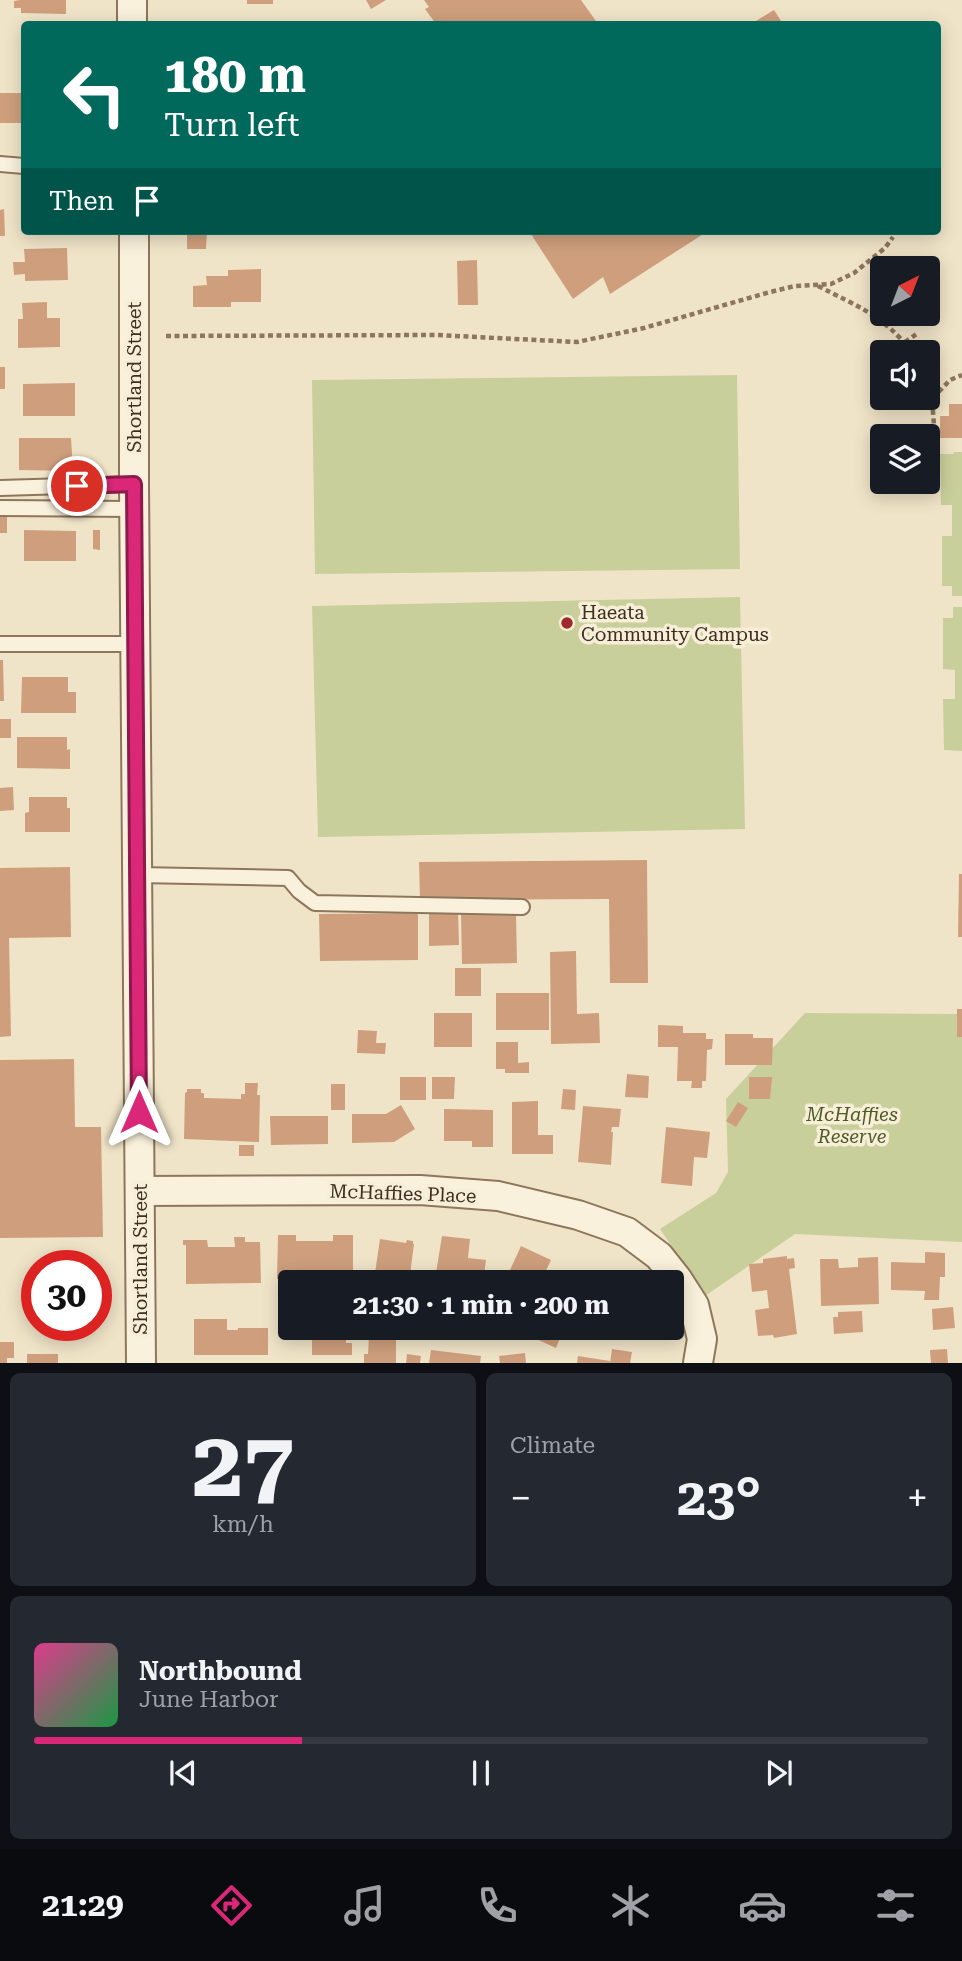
<!DOCTYPE html>
<html lang="en">
<head>
<meta charset="utf-8">
<style>
	:root { --surface:#171b24; --page:#242831; --text:#f1f3f6; --muted:#9ea1a6; --line:#363941; --accent:#db2777 }
	body { margin:0; font-family:"Roboto Serif",serif; background:var(--page); color:var(--text); height:100vh; display:flex; flex-direction:column; font-size:26px; white-space:nowrap }
	* { box-sizing:border-box; margin:0 }
	p { font-size:23px; color:var(--muted) }
	.icon { flex:none; width:38px; height:38px; fill:none; stroke:currentColor; stroke-width:2; stroke-linecap:round; stroke-linejoin:round }
	.map { position:relative; height:1363px; overflow:hidden }
	.side { display:flex; flex-direction:column; gap:10px; padding:10px; background:#0d0f14; flex:1 }
	.side>* { flex:none }
	.top-card { position:absolute; left:21px; top:21px; width:920px; height:214px; border-radius:7px; box-shadow:0 4px 18px #0003; background:#00695c; color:#fff; overflow:hidden }
	.needle { width:46px; rotate:42deg }
	.fabs { position:absolute; left:870px; top:256px; display:grid; gap:14px }
	.fabs a { display:grid; place-items:center; width:70px; height:70px; border-radius:7px; background:var(--surface); box-shadow:0 4px 18px #0003; font-size:35px }
	.speed { position:absolute; left:21px; top:1250px; display:flex; gap:14px; font-size:35px; font-weight:700; text-align:center }
	.speed>* { display:grid; place-content:center; width:91px; height:91px; border-radius:50%; background:var(--surface); box-shadow:0 4px 18px #0003; line-height:1 }
	.speed .limit { border:10px solid #d22; background:#fff; color:#111 }
	.pin { position:absolute; display:grid; place-items:center; width:60px; height:60px; color:#fff; margin:-30px; border:4px solid #fff; border-radius:50%; box-shadow:0 2px 7px #0007 }
	.me { position:absolute; width:77px; margin:-38px; rotate:0deg; stroke-linejoin:round; filter:drop-shadow(0 0 5px #0008) }
	.turn { display:flex; align-items:center; gap:24px; height:147px; padding:0 28px; font-size:32px }
	.turn .icon { width:91px; height:91px; stroke-width:2.5 }
	.turn b { display:block; font-size:49px; line-height:60px }
	.then { display:flex; align-items:center; height:66px; padding:0 28px; background:#0003; gap:14px; font-size:26px }
	.big { font-size:52px; font-weight:700; line-height:1.1 }
	.side .widget { flex:1; display:flex; flex-direction:column; justify-content:center; gap:10px; min-width:0; padding:0 24px; border-radius:10px; background:var(--page) }
	.side .dial { align-items:center; gap:0 }
	.dial b { font-size:91px; line-height:1 }
	.song { display:flex; align-items:center; gap:21px }
	.cover { width:84px; height:84px; border-radius:10px; background:linear-gradient(135deg,hsl(330 70% 55%),hsl(140 70% 35%)) }
	.played { height:7px; border-radius:4px; background:linear-gradient(90deg,var(--accent) 30%,var(--line) 30%) }
	.keys { display:flex; justify-content:space-around; direction:ltr }
	.heat { display:flex; justify-content:space-between; align-items:center; font-size:38px; direction:ltr }
	.side .tiles { flex:1; display:grid; gap:10px; grid-template-columns:1fr 1fr }
	.widget:last-child { grid-column:span 2 }
	.trip { position:absolute; left:278px; top:1270px; width:406px; height:70px; border-radius:7px; background:var(--surface); box-shadow:0 4px 18px #0003; font-weight:700; line-height:70px; text-align:center }
	.tab-bar { display:flex; height:112px; justify-content:space-around; align-items:center; background:#090b0e; color:var(--muted) }
	.tab-bar .icon { width:49px; height:49px }
	.tab-bar .selected { color:var(--accent) }
	.tab-bar b { font-size:32px; color:var(--text) }
	.map>svg:first-child { display:block }
	.green { fill:#c9cf9b }
	.building { fill:#cf9f7d }
	.lines { fill:none; stroke-linecap:round; stroke-linejoin:round }
	.lane-casing { stroke:#8d765c; stroke-width:18 }
	.street-casing { stroke:#8d765c; stroke-width:32 }
	.path { stroke:#8d765c; stroke-width:4.5; stroke-dasharray:5 3.5; stroke-linecap:butt }
	.lane { stroke:#faf1dc; stroke-width:14 }
	.street { stroke:#faf1dc; stroke-width:28 }
	.route-casing { stroke:#8e194d; stroke-width:18 }
	.route { stroke:#db2777; stroke-width:12 }
	.poi-dot { fill:#9e2a2b; stroke:#f7eed8; stroke-width:2.5 }
	.labels { text-anchor:middle; stroke-width:7; stroke-linejoin:round; paint-order:stroke }
	.street-label { font-size:19px; fill:#3d2e20; stroke:#f7eed8 }
	.poi-label { font-size:19px; fill:#3d2e20; stroke:#f7eed8; text-anchor:start }
	.park-label { font-size:19px; font-style:italic; fill:#4d5a26; stroke:#f7eed8 }
</style>
</head>
<body>
<div class="map">
<svg width="962" height="1363" viewBox="0 0 962 1363">
	<rect width="100%" height="100%" fill="#f0e4c8"/>
	<g class="green">
		<polygon points="737,375 740,569 315,574 312,380"/>
		<polygon points="954,452 962,452 962,596 952,596 952,586 942,586 942,536 952,536 952,505 941,505 940,454 953,454"/>
		<polygon points="740,597 745,829 318,837 312,606"/>
		<polygon points="953,607 962,607 962,751 944,750 943,699 955,699 955,670 943,669 943,618 953,618"/>
		<polygon points="805,1013 962,1014 962,1242 795,1234 705,1296 660,1229 716,1193 728,1172 726,1099"/>
	</g>
	<g class="building">
		<polygon points="20,0 66,0 66,14 21,13 21,8 14,8 14,1"/>
		<rect x="247" y="0" width="26" height="4"/>
		<polygon points="366,0 386,0 371,9"/>
		<polygon points="424,0 581,0 598,24 436,24 425,9 429,7"/>
		<polygon points="774,10 783,24 751,24"/>
		<rect x="0" y="93" width="24" height="30"/>
		<polygon points="4,209 5,236 0,236 0,210"/>
		<polygon points="187,231 207,231 206,249 187,249"/>
		<polygon points="529,231 708,231 610,294 603,277 573,299"/>
		<polygon points="67,248 68,280 25,281 25,274 14,275 13,262 25,262 24,249"/>
		<polygon points="477,260 478,305 458,305 457,261"/>
		<polygon points="261,269 261,302 231,302 231,307 193,307 193,286 207,285 206,276 228,276 228,270"/>
		<polygon points="47,302 47,318 60,318 60,347 18,348 18,319 23,319 22,303"/>
		<rect x="0" y="367" width="5" height="22"/>
		<polygon points="75,383 75,416 23,416 23,384"/>
		<polygon points="949,404 962,404 962,438 940,438 940,416 949,416"/>
		<polygon points="19,438 71,438 73,471 19,470"/>
		<polygon points="0,513 7,514 7,533 0,533"/>
		<polygon points="24,530 76,531 76,561 24,561"/>
		<polygon points="93,530 100,530 100,550 93,549"/>
		<polygon points="0,660 3,660 4,701 0,701"/>
		<polygon points="22,677 68,677 68,692 76,692 76,713 21,713"/>
		<rect x="0" y="719" width="11" height="19"/>
		<polygon points="17,737 67,737 67,750 70,749 70,769 17,768"/>
		<polygon points="13,787 14,810 0,811 0,788"/>
		<polygon points="29,797 67,797 67,808 70,808 70,832 25,832 25,813 29,812"/>
		<polygon points="647,860 648,983 610,983 609,899 420,900 419,862"/>
		<polygon points="70,867 71,937 9,938 11,1036 0,1037 0,868"/>
		<polygon points="959,874 962,874 962,937 958,937"/>
		<polygon points="458,911 459,945 429,946 429,912"/>
		<polygon points="418,913 418,960 320,961 319,914"/>
		<polygon points="461,913 516,913 517,963 462,964"/>
		<polygon points="576,951 577,1014 599,1013 600,1043 551,1044 550,952"/>
		<rect x="455" y="968" width="26" height="28"/>
		<rect x="496" y="993" width="53" height="37"/>
		<rect x="957" y="1009" width="5" height="28"/>
		<rect x="434" y="1013" width="38" height="34"/>
		<polygon points="658,1025 683,1026 683,1033 706,1033 706,1039 713,1039 712,1049 707,1050 706,1081 702,1081 702,1088 691,1088 692,1081 677,1081 678,1047 658,1047"/>
		<polygon points="358,1030 377,1031 376,1043 386,1043 385,1054 357,1053"/>
		<polygon points="725,1034 753,1034 753,1038 773,1038 772,1065 725,1065"/>
		<polygon points="496,1042 518,1042 518,1063 529,1062 529,1073 505,1073 505,1069 496,1069"/>
		<polygon points="74,1059 75,1127 101,1127 103,1237 0,1238 0,1060"/>
		<polygon points="627,1074 649,1076 648,1098 625,1097"/>
		<rect x="400" y="1077" width="26" height="23"/>
		<polygon points="432,1077 455,1077 454,1099 432,1099"/>
		<polygon points="749,1077 772,1077 770,1099 749,1099"/>
		<polygon points="245,1083 258,1083 257,1095 260,1095 259,1142 184,1139 185,1093 187,1092 187,1089 201,1089 201,1093 204,1093 204,1098 241,1099 241,1094 245,1094"/>
		<rect x="331" y="1084" width="14" height="26"/>
		<polygon points="563,1089 576,1090 575,1110 561,1109"/>
		<polygon points="538,1101 538,1135 553,1135 553,1154 512,1154 512,1102"/>
		<polygon points="738,1102 748,1108 736,1127 726,1121"/>
		<polygon points="401,1105 415,1129 394,1142 352,1143 352,1114 386,1114"/>
		<polygon points="583,1106 621,1109 619,1127 612,1127 611,1132 613,1132 611,1165 578,1162"/>
		<polygon points="444,1109 493,1110 493,1147 472,1147 472,1141 444,1141"/>
		<polygon points="270,1116 328,1116 328,1144 271,1145"/>
		<polygon points="666,1127 710,1132 707,1158 694,1157 692,1186 661,1183"/>
		<rect x="239" y="1145" width="15" height="11"/>
		<polygon points="278,1235 296,1235 296,1241 333,1241 333,1235 353,1235 353,1279 277,1279"/>
		<polygon points="442,1236 470,1239 468,1258 486,1260 483,1283 462,1283 435,1279"/>
		<polygon points="234,1237 245,1237 245,1242 260,1242 261,1283 186,1284 186,1245 183,1245 183,1240 207,1240 208,1247 235,1247"/>
		<polygon points="380,1239 406,1243 407,1240 413,1241 413,1244 414,1244 409,1282 390,1279 391,1275 375,1273"/>
		<polygon points="521,1246 551,1260 540,1283 504,1283"/>
		<polygon points="925,1252 945,1253 945,1277 940,1277 939,1300 924,1300 925,1291 891,1290 891,1262 925,1263"/>
		<polygon points="787,1256 787,1259 794,1258 795,1268 789,1269 797,1334 774,1338 773,1335 758,1336 755,1310 769,1308 767,1290 752,1292 749,1264 763,1263 763,1259"/>
		<polygon points="878,1257 879,1304 821,1306 820,1259 838,1259 839,1268 858,1267 858,1258"/>
		<polygon points="953,1307 955,1328 933,1330 932,1309"/>
		<polygon points="862,1311 863,1332 834,1334 833,1317 838,1317 838,1312"/>
		<polygon points="194,1319 227,1319 227,1330 238,1330 238,1328 268,1328 268,1355 194,1355"/>
		<polygon points="521,1328 564,1328 556,1348 519,1331"/>
		<polygon points="369,1336 396,1338 396,1363 364,1363 364,1354 368,1354"/>
		<polygon points="312,1340 346,1340 346,1343 352,1343 352,1355 312,1355"/>
		<polygon points="0,1342 14,1342 14,1358 7,1358 7,1363 0,1363"/>
		<polygon points="612,1349 632,1352 630,1363 610,1363"/>
		<polygon points="947,1349 948,1363 931,1363 930,1350"/>
		<polygon points="431,1350 481,1356 480,1363 429,1363"/>
		<polygon points="525,1353 526,1363 500,1363 499,1356"/>
		<rect x="27" y="1354" width="31" height="9"/>
		<polygon points="407,1354 421,1356 420,1363 406,1363"/>
		<polygon points="578,1356 610,1361 610,1363 577,1363"/>
	</g>
	<g class="lines">
		<defs>
			<g id="lane">
				<polyline points="0,164 24,166"/>
				<polyline points="0,488 134,484"/>
				<polyline points="0,508 134,509"/>
				<polyline points="0,644 135,644"/>
				<polyline points="138,875 288,878 299,891 315,903 522,907"/>
			</g>
			<g id="street">
				<polyline points="132,0 132,24"/>
				<polyline points="134,231 134,484 141,1363"/>
				<polyline points="140,1191 420,1190 498,1196 578,1215 627,1232 659,1256 678,1280 694,1305 702,1339 698,1363"/>
			</g>
		</defs>
		<use href="#lane" class="lane-casing"/>
		<use href="#street" class="street-casing"/>
		<g class="path">
			<path d="M 818,286 C 857,306 883,315 912,352"/>
			<polyline points="166,336 436,335 577,342 644,328 770,292 795,286 831,284 854,273 885,248 893,237"/>
			<polyline points="905,342 918,333"/>
			<polyline points="928,385 932,398 935,440"/>
			<polyline points="933,398 950,380 962,375"/>
		</g>
		<use href="#lane" class="lane"/>
		<use href="#street" class="street"/>
	</g>
	<g class="lines">
		<defs>
			<polyline id="route" points="77,486 134,484 139,1112"/>
		</defs>
		<use href="#route" class="route-casing"/>
		<use href="#route" class="route"/>
	</g>
	<circle class="poi-dot" cx="567" cy="623" r="7"/>
	<g class="labels">
		<g class="street-label">
			<text transform="translate(134 377) rotate(-90)" y="7">Shortland Street</text>
			<text transform="translate(403 1193) rotate(2)" y="7">McHaffies Place</text>
			<text transform="translate(140 1259) rotate(-90)" y="7">Shortland Street</text>
		</g>
		<g class="poi-label">
			<text x="581" y="619">Haeata<tspan x="581" dy="22">Community Campus</tspan></text>
		</g>
		<g class="park-label">
			<text x="852" y="1121">McHaffies<tspan x="852" dy="22">Reserve</tspan></text>
		</g>
	</g>
</svg>
<div class="fabs">
<a><svg class="needle" viewBox="-14 -14 28 28"><path d="M0-13l5 13h-10z" fill="#e53935"/><path d="M0 13l5-13h-10z" fill="#9ea1a6"/></svg></a>
<a><svg class="icon" aria-label="sound" viewBox="0 0 24 24"><path d="M4 9h4l5-4v14l-5-4H4zM17 9q2 3 0 6"/></svg></a>
<a><svg class="icon" aria-label="layers" viewBox="0 0 24 24"><path d="M12 4l9 5-9 5-9-5zM3 14l9 5 9-5"/></svg></a>
</div>
<div class="speed"><div class="limit">30</div></div>
<div class="pin" style="left:77px;top:486px;background:#d93025"><svg class="icon" aria-label="arrive" viewBox="0 0 24 24"><path d="M6 21V4h12l-3 4 3 4H6"/></svg></div>
<svg class="me" style="left:139px;top:1112px" viewBox="-20 -20 40 40"><path d="M0-17L14 15 0 8-14 15z" fill="#db2777" stroke="#fff" stroke-width="4"/></svg>
<div class="trip">21:30 · 1 min · 200 m</div>
<div class="top-card">
<div class="turn"><svg class="icon" aria-label="left" viewBox="0 0 24 24"><path d="M17 20v-9H6M10 6l-5 5 5 5"/></svg><div><b>180 m</b>Turn left</div></div>
<div class="then">Then<svg class="icon" aria-label="arrive" viewBox="0 0 24 24"><path d="M6 21V4h12l-3 4 3 4H6"/></svg></div>
</div>
</div>
<section class="side">
<div class="tiles">
<div class="widget dial"><b>27</b><p>km/h</p></div>
<div class="widget"><p>Climate</p>
<div class="heat"><a>−</a><b class="big">23°</b><a>+</a></div>
</div>
<div class="widget">
<div class="song"><i class="cover"></i><div><b>Northbound</b><p>June Harbor</p></div></div>
<div class="played"></div>
<div class="keys"><svg class="icon" aria-label="previous" viewBox="0 0 24 24"><path d="M18 5L8 12l10 7zM5 5v14"/></svg><svg class="icon" aria-label="pause" viewBox="0 0 24 24"><path d="M8 5v14M16 5v14"/></svg><svg class="icon" aria-label="next" viewBox="0 0 24 24"><path d="M6 5l10 7-10 7zM19 5v14"/></svg></div>
</div>
</div>
</section>
<nav class="tab-bar">
<b>21:29</b>
<svg class="icon selected" aria-label="directions" viewBox="0 0 24 24"><path d="M12 3l9 9-9 9-9-9zM9 14v-3h6M13 9l2 2-2 2"/></svg>
<svg class="icon" aria-label="music" viewBox="0 0 24 24"><path d="M9 18V5l10-2v13"/><circle cx="6" cy="18" r="3"/><circle cx="16" cy="16" r="3"/></svg>
<svg class="icon" aria-label="phone" viewBox="0 0 24 24"><path d="M5 4h4l2 5-3 2q2 4 5 5l2-3 5 2v4C11 20 4 13 5 4z"/></svg>
<svg class="icon" aria-label="climate" viewBox="0 0 24 24"><path d="M12 3v18M4 7l16 10M4 17L20 7"/></svg>
<svg class="icon" aria-label="car" viewBox="0 0 24 24"><path d="M5 17H2v-5l4-1 3-4h7l3 4 3 1v5h-3M9 17h6M6 11h13"/><circle cx="7" cy="17" r="2"/><circle cx="17" cy="17" r="2"/></svg>
<svg class="icon" aria-label="filters" viewBox="0 0 24 24"><path d="M4 7h16M4 17h16"/><circle cx="9" cy="7" r="2"/><circle cx="15" cy="17" r="2"/></svg>
</nav>
</body>
</html>
